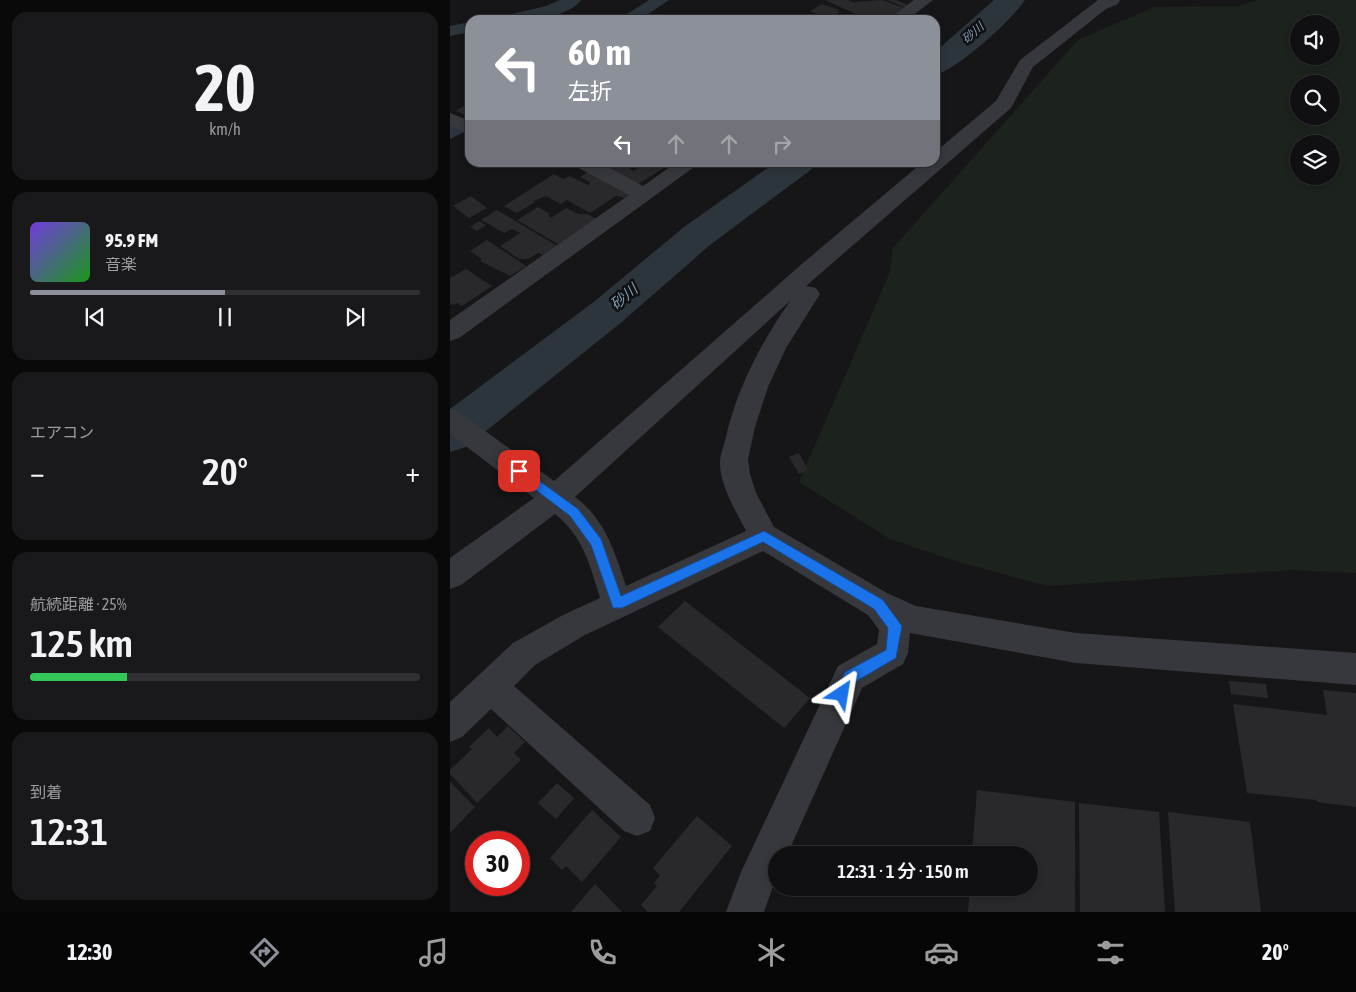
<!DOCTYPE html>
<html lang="ja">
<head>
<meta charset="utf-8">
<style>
	:root { --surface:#101012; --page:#19191b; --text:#f1f3f6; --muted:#9c9d9f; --line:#303032; --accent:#8c9099 }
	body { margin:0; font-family:"Asap Condensed","Noto Sans JP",sans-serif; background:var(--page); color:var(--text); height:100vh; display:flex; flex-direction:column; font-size:19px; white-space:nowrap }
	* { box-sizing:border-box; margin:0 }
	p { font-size:16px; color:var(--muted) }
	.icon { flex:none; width:28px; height:28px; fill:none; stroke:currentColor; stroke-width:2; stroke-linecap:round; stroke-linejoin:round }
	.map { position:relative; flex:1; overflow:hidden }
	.side { display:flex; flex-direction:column; gap:12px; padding:12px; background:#09090a; width:450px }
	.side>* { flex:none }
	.guide { position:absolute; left:15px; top:15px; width:475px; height:152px; border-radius:15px; box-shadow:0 2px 8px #0003,0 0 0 1px var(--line); background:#8c9099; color:#fff; overflow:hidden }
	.tools { position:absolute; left:840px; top:15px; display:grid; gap:10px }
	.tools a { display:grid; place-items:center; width:50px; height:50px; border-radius:50%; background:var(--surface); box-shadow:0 2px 8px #0003,0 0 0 1px var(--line); font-size:25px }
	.speed { position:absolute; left:15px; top:831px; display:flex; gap:10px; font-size:25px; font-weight:700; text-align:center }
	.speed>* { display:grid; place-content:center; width:65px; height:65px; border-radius:50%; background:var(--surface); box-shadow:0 2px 8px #0003,0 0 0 1px var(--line); line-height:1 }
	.speed .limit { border:8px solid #d22; background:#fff; color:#111 }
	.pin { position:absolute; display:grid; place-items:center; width:42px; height:42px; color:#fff; margin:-21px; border-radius:10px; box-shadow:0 2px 8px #0006 }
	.me { position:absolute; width:55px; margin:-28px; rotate:33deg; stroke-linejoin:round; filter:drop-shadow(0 0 4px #0008) }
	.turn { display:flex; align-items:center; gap:18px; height:105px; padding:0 20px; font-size:22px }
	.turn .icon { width:65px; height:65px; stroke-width:2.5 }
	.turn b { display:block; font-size:35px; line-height:42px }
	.lanes { display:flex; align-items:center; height:48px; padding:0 20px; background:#0003; justify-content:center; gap:25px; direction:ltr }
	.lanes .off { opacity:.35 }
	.big { font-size:38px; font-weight:600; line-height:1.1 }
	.side .widget { flex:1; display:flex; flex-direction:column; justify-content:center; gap:8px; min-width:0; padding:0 18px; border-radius:15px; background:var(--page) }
	.side .dial { align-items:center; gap:0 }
	.dial b { font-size:65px; line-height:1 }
	.song { display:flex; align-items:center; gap:15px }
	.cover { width:60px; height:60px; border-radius:8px; background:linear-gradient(135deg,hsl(260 70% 55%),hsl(120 70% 35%)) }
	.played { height:5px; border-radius:2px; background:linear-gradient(90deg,var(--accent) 50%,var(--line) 50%) }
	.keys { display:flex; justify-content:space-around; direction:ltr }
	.heat { display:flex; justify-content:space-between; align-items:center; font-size:28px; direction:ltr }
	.charge { height:8px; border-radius:4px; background:linear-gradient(90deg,#34c759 25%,var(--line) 0) }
	.trip { position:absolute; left:318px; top:846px; width:270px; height:50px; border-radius:25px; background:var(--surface); box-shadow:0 2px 8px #0003,0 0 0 1px var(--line); font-weight:600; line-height:50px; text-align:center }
	.tabs { display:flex; height:80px; justify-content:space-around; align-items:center; background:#060607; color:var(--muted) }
	.tabs .icon { width:35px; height:35px }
	.tabs .current { color:var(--accent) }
	.tabs b { font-size:22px; color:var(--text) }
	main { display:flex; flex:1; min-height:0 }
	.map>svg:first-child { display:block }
	.green { fill:#1c231d; fill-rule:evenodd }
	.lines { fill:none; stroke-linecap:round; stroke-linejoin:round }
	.canal { fill:#2c353c; fill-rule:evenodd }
	.river { fill:#2c353c; fill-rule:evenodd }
	.building { fill:#29292c }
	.minor { fill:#37383d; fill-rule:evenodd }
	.route { fill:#1a73e8; stroke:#114b97 }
	.labels { text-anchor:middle; stroke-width:5; stroke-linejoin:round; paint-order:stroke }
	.far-water-label { font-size:12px; font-style:italic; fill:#7f9bb3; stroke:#111113 }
	.water-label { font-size:15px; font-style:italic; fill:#7f9bb3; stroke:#111113 }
</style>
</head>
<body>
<main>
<section class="side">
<div class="widget dial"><b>20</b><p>km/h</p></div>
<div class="widget">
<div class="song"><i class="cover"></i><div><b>95.9 FM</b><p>音楽</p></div></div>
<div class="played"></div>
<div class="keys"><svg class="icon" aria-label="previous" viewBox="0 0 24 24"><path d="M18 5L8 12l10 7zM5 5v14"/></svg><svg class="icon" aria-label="pause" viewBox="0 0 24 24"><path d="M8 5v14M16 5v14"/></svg><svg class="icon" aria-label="next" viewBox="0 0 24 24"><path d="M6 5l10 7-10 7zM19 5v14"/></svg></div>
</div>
<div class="widget"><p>エアコン</p>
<div class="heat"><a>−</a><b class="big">20°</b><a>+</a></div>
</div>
<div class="widget"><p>航続距離 · 25%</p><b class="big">125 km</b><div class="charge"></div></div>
<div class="widget"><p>到着</p><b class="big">12:31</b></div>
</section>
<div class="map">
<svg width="906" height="912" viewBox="0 0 906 912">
	<rect width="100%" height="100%" fill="#161618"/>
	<path class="green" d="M 808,0 L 906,0 L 906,573 L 842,570 L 598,586 L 508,562 L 440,539 L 349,482 L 440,272 L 443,248 L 628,40 L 704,7 L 789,6 ZM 849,24 L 881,24 L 881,56 L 849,56 ZM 849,84 L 881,84 L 881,116 L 849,116 ZM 849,144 L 881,144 L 881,176 L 849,176 Z"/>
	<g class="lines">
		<g class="canal">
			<path d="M 110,0 L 131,0 C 118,19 73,20 51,20 L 54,16 L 96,6 Z"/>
			<polygon points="199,0 219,0 189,20 168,20"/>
			<polygon points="20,22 20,32 0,36 0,26"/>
			<polygon points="20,115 20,129 0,139 0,125"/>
		</g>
		<g class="river">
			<path d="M 544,0 L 575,0 C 561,21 508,69 485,75 L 485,52 Z"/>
			<polygon points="326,162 367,162 362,169 260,245 173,321 16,447 0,452 0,409 145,301 234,227"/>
		</g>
	</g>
	<g class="building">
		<polygon points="375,0 398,0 412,6 404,2 432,0 454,8 441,17 428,12 441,18 438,20 408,20 412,17"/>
		<polygon points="437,0 446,0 458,5 454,7"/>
		<polygon points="372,4 390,10 387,11 390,12 379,19 360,11"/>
		<polygon points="19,103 20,110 13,114 6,111"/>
		<polygon points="164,162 183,162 177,167 184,171 196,162 223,162 187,185 156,167"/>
		<polygon points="141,170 183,193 174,198 166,196 140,213 117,200 111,204 96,196 83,201 85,202 67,213 54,206 104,174 113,179 120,176 138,185 141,183 130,177"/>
		<polygon points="21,196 37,208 19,218 3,206"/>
		<polygon points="88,207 100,214 98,215 101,218 116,208 128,214 138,214 148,220 111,246 67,220"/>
		<polygon points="47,210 109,247 96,256 88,253 78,259 69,259 50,246 70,233 62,229 54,233 31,220"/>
		<polygon points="29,221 36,225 27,231 20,227"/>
		<polygon points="37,240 76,266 60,276 30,261 32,259 20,251"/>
		<polygon points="16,269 42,286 12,306 7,303 3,305 0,303 0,278"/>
		<polygon points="349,453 358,470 349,474 339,457"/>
		<polygon points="235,601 360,698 334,728 208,627"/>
		<polygon points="779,681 816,684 818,698 781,694"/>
		<polygon points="873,690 906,693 906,807 867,802 866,800 797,793 783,704 877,715"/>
		<polygon points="58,726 75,742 64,753 71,760 27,803 0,774 0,770 22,749 19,747 39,728 47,737"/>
		<polygon points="0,782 25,807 0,833"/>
		<polygon points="107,783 124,798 106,819 88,803"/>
		<polygon points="527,790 625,802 625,912 518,912 520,888 579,888 579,855 522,855"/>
		<polygon points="629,803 709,812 715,912 630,912"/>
		<polygon points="142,810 171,837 132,882 116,866 112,870 100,858"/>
		<polygon points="718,812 800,822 811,912 725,912"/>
		<polygon points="247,816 282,846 229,912 198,912 191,905 207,886 204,883 210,875 203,868"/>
		<polygon points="145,884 172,912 121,912"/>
	</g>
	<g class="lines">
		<g class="minor">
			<polygon points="464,0 483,0 457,20 437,20"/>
			<path d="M 648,0 L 670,0 L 668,4 L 656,9 L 583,67 L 561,108 L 356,286 L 366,288 L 370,294 L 336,348 L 318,387 L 305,427 L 298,459 L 300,474 L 306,493 L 324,527 L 437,593 L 466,606 L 626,633 L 906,653 L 906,685 L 626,663 L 460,633 L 458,653 L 453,664 L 412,688 L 337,855 L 326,855 L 326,878 L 314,912 L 276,912 L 291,872 L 388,666 L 427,644 L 429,630 L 418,615 L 313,551 L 135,635 L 85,665 L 64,686 L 200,805 L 205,818 L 200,831 L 187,836 L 174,831 L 41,709 L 12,737 L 0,742 L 0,702 L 63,643 L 113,615 L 150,598 C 140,565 133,536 105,514 L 11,585 L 0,589 L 0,558 L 84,498 L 0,434 L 0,409 L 9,412 L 104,481 L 353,263 L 473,162 L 485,162 L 485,152 L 546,101 L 570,60 ZM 341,300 C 311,342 286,390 275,441 C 273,448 270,456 270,463 C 270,486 286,511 296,531 L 176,586 C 165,552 155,519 125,497 Z"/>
			<polygon points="0,113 20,121 20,134 0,126"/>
			<polygon points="122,162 149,162 193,186 227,162 251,162 9,338 0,341 0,320 179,195 125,166"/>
		</g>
	</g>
	<polygon class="route" points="69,466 128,509 151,539 171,596 314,531 433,600 452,626 446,658 405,682 397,699 392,701 387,699 385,694 395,672 436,650 438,628 424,609 313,542 172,608 163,608 141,545 120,516 65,474 63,471"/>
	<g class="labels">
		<g class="far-water-label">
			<text transform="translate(523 33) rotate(-41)" y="4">砂川</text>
		</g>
		<g class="water-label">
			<text transform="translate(174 297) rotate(-40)" y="5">砂川</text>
		</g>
	</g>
</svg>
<div class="tools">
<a><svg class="icon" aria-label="sound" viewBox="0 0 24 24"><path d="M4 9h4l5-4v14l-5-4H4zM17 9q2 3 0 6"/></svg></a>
<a><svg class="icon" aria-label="search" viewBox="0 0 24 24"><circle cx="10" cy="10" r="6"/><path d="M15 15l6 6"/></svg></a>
<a><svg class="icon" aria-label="layers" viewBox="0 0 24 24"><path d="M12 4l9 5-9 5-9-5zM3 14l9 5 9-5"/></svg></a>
</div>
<div class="speed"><div class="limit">30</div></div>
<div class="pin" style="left:69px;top:471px;background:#d93025"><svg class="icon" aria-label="arrive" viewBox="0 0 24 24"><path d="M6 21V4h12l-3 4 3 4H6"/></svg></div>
<svg class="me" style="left:392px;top:694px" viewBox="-20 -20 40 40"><path d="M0-17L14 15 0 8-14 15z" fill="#1a73e8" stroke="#fff" stroke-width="4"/></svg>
<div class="trip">12:31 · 1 分 · 150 m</div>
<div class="guide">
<div class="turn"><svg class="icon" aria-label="left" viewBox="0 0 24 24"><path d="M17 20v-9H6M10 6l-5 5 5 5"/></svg><div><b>60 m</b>左折</div></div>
<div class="lanes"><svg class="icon" aria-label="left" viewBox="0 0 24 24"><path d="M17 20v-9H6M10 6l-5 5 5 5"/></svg><svg class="icon off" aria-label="ahead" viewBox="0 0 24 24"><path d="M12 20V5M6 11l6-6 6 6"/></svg><svg class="icon off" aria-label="ahead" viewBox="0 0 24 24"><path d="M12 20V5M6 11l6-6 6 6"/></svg><svg class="icon off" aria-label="right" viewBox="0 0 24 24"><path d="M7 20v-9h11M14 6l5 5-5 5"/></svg></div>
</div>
</div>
</main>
<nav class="tabs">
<b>12:30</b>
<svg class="icon current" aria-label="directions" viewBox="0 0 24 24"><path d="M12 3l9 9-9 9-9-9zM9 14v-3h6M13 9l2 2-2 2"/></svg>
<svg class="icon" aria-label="music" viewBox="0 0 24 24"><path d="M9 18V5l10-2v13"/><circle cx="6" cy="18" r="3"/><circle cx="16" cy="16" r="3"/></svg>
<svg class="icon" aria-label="phone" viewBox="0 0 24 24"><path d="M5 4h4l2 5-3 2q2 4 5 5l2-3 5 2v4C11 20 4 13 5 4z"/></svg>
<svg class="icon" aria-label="climate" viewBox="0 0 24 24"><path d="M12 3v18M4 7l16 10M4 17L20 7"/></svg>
<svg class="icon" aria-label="car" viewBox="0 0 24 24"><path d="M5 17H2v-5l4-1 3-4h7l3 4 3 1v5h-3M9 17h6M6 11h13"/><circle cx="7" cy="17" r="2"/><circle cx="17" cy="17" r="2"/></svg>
<svg class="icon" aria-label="filters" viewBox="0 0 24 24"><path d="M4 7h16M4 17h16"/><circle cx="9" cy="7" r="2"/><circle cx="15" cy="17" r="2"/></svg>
<b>20°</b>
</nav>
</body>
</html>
